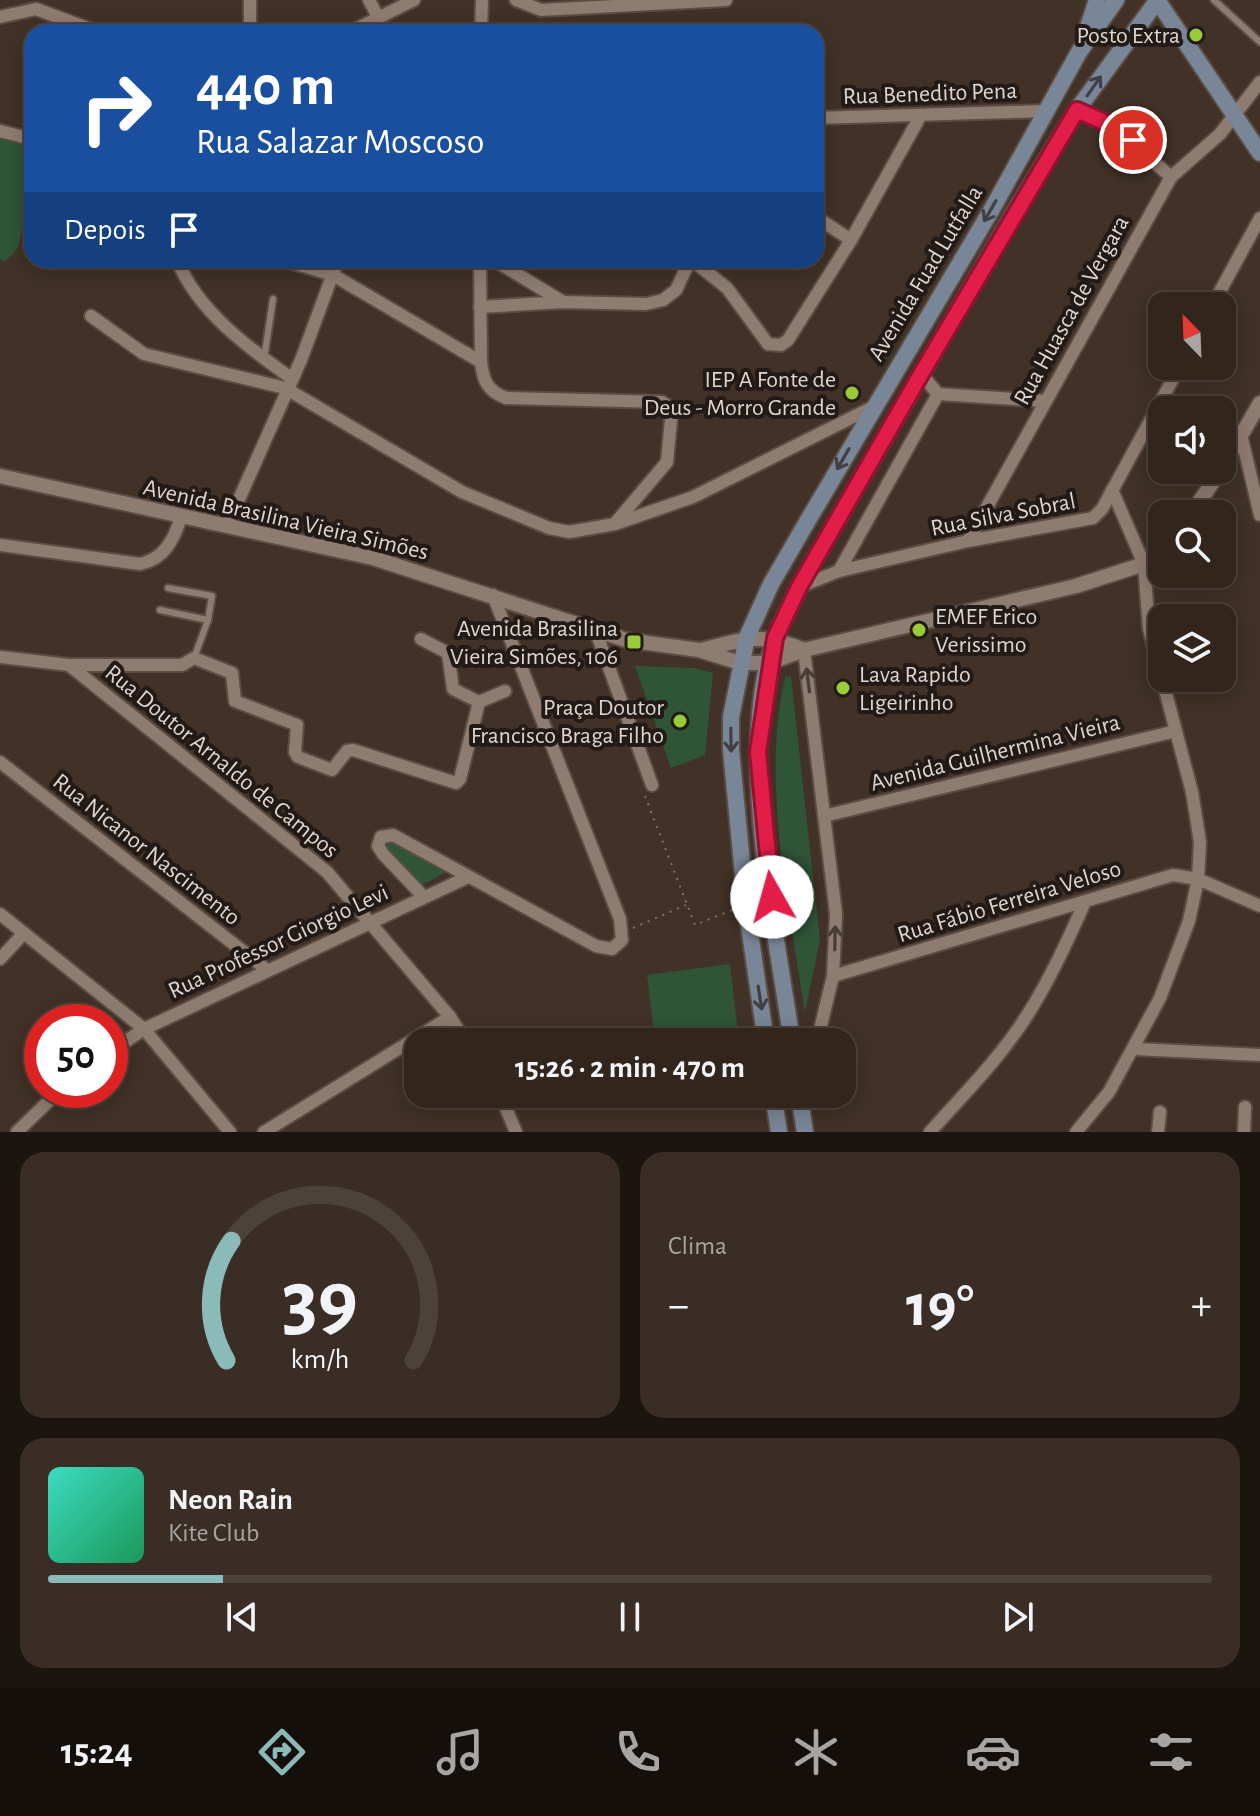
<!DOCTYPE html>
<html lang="pt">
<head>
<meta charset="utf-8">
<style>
	:root { --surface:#31251c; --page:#392d25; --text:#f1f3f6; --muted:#a8a5a3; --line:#4c423b; --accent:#8bbbb9 }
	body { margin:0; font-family:"Alegreya Sans",sans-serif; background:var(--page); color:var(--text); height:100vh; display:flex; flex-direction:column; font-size:30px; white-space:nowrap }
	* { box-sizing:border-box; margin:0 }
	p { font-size:26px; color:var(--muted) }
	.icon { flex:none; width:44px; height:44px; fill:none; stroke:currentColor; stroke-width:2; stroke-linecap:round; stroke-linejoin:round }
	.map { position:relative; height:1132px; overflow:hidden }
	.sheet { display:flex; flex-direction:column; gap:20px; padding:20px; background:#1b140f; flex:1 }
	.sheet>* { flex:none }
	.top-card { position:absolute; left:24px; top:24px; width:800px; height:244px; border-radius:24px; box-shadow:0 4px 20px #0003,0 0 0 2px var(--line); background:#1a4fa0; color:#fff; overflow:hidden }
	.needle { width:52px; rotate:337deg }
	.tools { position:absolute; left:1148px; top:292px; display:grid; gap:16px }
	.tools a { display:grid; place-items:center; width:88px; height:88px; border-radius:16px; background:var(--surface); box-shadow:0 4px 20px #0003,0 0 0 2px var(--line); font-size:40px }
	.speed { position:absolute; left:24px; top:1004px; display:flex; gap:16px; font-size:40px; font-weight:700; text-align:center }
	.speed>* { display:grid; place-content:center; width:104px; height:104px; border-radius:50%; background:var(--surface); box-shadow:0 4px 20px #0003,0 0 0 2px var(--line); line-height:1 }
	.speed .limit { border:12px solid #d22; background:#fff; color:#111 }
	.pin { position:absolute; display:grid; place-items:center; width:68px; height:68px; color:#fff; margin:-34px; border:4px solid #fff; border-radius:50%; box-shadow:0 2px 8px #0007 }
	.me { position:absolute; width:88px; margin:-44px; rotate:353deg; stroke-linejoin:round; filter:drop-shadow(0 0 6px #0008) }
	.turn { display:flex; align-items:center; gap:28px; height:168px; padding:0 40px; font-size:36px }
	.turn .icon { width:104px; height:104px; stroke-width:2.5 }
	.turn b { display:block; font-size:56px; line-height:68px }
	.then { display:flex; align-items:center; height:76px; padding:0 40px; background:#0003; gap:16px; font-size:30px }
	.big { font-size:60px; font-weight:600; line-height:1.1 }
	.sheet .card { flex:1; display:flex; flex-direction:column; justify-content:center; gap:12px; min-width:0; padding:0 28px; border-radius:24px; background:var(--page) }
	.sheet .dial { align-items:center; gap:0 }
	.dial svg { height:208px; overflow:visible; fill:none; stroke:var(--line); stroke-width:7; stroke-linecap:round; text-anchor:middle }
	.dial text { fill:var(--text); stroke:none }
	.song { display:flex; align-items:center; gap:24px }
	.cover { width:96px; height:96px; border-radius:12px; background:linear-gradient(135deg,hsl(170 70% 55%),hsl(150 70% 35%)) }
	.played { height:8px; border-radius:4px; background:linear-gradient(90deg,var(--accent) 15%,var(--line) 15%) }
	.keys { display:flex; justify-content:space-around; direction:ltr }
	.heat { display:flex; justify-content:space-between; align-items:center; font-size:44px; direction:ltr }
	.sheet .tiles { flex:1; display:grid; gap:20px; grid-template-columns:1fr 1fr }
	.card:last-child { grid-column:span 2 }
	.trip { position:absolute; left:404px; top:1028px; width:452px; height:80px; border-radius:24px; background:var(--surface); box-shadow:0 4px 20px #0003,0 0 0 2px var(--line); font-weight:600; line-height:80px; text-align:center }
	.dock { display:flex; height:128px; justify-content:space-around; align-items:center; background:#140f0b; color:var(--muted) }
	.dock .icon { width:56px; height:56px }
	.dock .on { color:var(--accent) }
	.dock b { font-size:36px; color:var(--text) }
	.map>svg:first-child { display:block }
	.green { fill:#2f5436 }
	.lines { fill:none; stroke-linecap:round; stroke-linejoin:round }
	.service-casing { stroke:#5b4d44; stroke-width:10 }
	.minor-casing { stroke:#5b4d44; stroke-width:16 }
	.tertiary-casing { stroke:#5b4d44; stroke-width:18 }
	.secondary-casing { stroke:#5b4d44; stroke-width:20 }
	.path { stroke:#81736a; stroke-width:2; stroke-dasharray:2 6; stroke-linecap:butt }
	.service { stroke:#8f7c70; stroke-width:6 }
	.minor { stroke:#8f7c70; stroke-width:12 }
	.tertiary { stroke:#8f7c70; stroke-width:14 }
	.secondary { stroke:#798698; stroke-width:16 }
	.oneway { stroke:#404044 }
	.oneway2 { stroke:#483c36 }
	.route-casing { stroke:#92132f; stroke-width:20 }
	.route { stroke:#e11d48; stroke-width:14 }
	.poi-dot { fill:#98cb37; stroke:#221a16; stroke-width:3 }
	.labels { text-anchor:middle; stroke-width:8; stroke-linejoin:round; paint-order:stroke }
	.poi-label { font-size:24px; fill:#dfd5ce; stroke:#221a16; text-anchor:end }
	.street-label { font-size:24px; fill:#dfd5ce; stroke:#221a16 }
</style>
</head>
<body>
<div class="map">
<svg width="1260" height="1132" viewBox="0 0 1260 1132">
	<rect width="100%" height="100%" fill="#413126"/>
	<g class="green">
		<path d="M 0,139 L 32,147 L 32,204 L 26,207 C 18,228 27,247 5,261 L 0,259 Z"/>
		<polygon points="635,666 695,668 713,673 705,755 671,768"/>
		<path d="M 791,676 L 820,940 L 805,1012 C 789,908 761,779 785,677 Z"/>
		<polygon points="390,838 448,871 422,885 388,857 382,844"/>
		<polygon points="730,964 739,1042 655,1042 647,975"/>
	</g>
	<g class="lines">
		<defs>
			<g id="service">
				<polyline points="1214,0 1260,42"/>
				<polyline points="264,359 273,299"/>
				<polyline points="168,588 212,596 208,620 194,658"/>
				<polyline points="160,610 208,620"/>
			</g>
			<g id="minor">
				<polyline points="369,0 378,17"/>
				<polyline points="516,0 541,10 726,0"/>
				<polyline points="0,17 36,9 98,32"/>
				<polyline points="250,32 250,0"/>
				<polyline points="350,32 414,0"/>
				<polyline points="481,32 482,0"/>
				<polyline points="1077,110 1113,126 1171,177"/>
				<polyline points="816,118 1045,111"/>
				<polyline points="0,131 32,139"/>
				<polyline points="816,217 851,240"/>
				<path d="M 177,260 C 198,311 247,347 291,378"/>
				<polyline points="283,260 333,275 481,362"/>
				<path d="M 480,260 L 481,362 C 483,380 487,391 506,398 L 662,402 L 672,409 L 667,462 L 617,521"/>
				<polyline points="494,260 563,302"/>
				<polyline points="692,260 727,288 768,344 781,345 788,340 851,240 921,115"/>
				<polyline points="1212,306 1260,218"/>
				<polyline points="480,307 563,302 646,304 663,300 676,290 690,260"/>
				<polyline points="91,316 144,354 285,388 462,492 549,528 569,532 615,524 693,497 873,407"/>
				<polyline points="938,394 1045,401"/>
				<polyline points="1242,439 1260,515"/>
				<polyline points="228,524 301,360 338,260"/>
				<polyline points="968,541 1171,177 1220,134 1260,82"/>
				<path d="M 0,545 L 140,564 C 164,559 174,540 181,517"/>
				<polyline points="839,571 938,394 921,374"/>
				<polyline points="799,587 839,571 968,541 1093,518 1102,509 1180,366"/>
				<polyline points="596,632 652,785"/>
				<polyline points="804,650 836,914 833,976 817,1042"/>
				<polyline points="0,657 69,665 182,665 194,658 232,673 235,701 297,725 295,752 298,757 332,770 347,751 353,750 456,783 460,779 479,702 453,689 448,653 421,639"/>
				<polyline points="69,665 327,872 450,1017 466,1042"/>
				<polyline points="479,702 505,691"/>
				<polyline points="0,762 267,970"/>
				<polyline points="824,816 1176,731"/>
				<polyline points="423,896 383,854 378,846 381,837 393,835 596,946 612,949 622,940 620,919 493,595"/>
				<polyline points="0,914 144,1029 230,1132"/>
				<polyline points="0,959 24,933"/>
				<polyline points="833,976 1173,875 1198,879 1260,906"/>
				<polyline points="1135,1049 1260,1055"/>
				<polyline points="110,1052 144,1029 468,877"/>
				<polyline points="500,1094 516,1132"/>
				<polyline points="17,1132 60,1090"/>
				<polyline points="264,1132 450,1017"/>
				<path d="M 930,1132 C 964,1094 1001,1057 1028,1014 C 1050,979 1067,942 1084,904"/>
				<polyline points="1076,1132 1109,1092 1160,998 1189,921 1198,879 1200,842 1192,792 1149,629 1144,564 1112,490"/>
				<polyline points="1158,1132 1160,1112"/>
				<polyline points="1244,1132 1245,1107"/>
			</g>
			<g id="tertiary">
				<polyline points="1222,468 1260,403"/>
				<polyline points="0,476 373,558 626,640 699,650 740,663 769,663 804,650 1076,586 1144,564 1162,553"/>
				<polyline points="1191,514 1221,470"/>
				<path d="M 701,650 C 743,639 763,632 804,650"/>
			</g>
			<g id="secondary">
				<polyline points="1157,0 1260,153"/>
				<polyline points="1086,33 1097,0"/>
				<polyline points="766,1042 746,905 731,750 731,717 747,637 771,584 807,522 992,209 1079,52 1116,0"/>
				<path d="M 792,1042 C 776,930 735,743 776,637 C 782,620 792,604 799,587 L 1014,213 L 1077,110 L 1157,1"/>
				<polyline points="773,1094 779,1132"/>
				<polyline points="799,1094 805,1132"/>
			</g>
		</defs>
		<use href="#service" class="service-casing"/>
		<use href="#minor" class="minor-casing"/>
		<use href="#tertiary" class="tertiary-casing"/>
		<use href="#secondary" class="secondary-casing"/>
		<g class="path">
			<polyline points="645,796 695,925 732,910"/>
			<polyline points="633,928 686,905"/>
		</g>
		<use href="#service" class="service"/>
		<use href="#minor" class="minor"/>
		<use href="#tertiary" class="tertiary"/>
		<use href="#secondary" class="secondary"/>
	</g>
	<defs><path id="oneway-shaft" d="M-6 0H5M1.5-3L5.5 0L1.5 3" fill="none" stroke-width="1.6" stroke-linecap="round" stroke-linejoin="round" transform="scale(2)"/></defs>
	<g class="oneway">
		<use href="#oneway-shaft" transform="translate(1094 86) rotate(-55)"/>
		<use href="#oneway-shaft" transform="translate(990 211) rotate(120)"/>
		<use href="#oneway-shaft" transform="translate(843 459) rotate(120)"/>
		<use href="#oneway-shaft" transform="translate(731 740) rotate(89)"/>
		<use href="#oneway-shaft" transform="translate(760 998) rotate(81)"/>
	</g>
	<g class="oneway2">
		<use href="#oneway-shaft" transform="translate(808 680) rotate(-97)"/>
		<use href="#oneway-shaft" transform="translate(835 938) rotate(-89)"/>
	</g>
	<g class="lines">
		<defs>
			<polyline id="route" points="772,897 758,752 775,638 799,587 921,374 1077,110 1113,126 1133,140"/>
		</defs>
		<use href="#route" class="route-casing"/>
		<use href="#route" class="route"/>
	</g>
	<g class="poi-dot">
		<circle cx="1196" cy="35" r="8"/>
		<circle cx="852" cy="393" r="8"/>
		<circle cx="919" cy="630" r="8"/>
		<rect x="626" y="634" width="16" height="16" rx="4"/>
		<circle cx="843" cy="688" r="8"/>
		<circle cx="680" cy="721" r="8"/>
	</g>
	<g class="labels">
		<g class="poi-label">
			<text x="1180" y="43">Posto Extra</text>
			<text x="836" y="387">IEP A Fonte de<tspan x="836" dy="28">Deus - Morro Grande</tspan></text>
			<text x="935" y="624" text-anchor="start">EMEF Erico<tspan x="935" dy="28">Verissimo</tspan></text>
			<text x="618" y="636">Avenida Brasilina<tspan x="618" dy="28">Vieira Simões, 106</tspan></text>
			<text x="859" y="682" text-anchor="start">Lava Rapido<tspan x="859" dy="28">Ligeirinho</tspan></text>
			<text x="664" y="715">Praça Doutor<tspan x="664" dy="28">Francisco Braga Filho</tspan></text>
		</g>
		<g class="street-label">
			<text transform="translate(930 93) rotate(-2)" y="8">Rua Benedito Pena</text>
			<text transform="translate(925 273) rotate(-59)" y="8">Avenida Fuad Lutfalla</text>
			<text transform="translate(1071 310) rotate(-61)" y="8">Rua Huasca de Vergara</text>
			<text transform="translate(1003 514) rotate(-11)" y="8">Rua Silva Sobral</text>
			<text transform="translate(286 519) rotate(13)" y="8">Avenida Brasilina Vieira Simões</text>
			<text transform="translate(995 752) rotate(-14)" y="8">Avenida Guilhermina Vieira</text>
			<text transform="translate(222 761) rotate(39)" y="8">Rua Doutor Arnaldo de Campos</text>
			<text transform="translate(147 849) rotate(38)" y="8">Rua Nicanor Nascimento</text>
			<text transform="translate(1009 901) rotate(-17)" y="8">Rua Fábio Ferreira Veloso</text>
			<text transform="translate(278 941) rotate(-25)" y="8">Rua Professor Giorgio Levi</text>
		</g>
	</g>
</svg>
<div class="tools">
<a><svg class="needle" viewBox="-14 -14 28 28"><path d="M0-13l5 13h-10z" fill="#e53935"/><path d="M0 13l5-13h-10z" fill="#a8a5a3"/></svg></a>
<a><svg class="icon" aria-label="sound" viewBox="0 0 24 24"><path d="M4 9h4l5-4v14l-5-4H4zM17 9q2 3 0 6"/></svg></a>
<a><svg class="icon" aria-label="search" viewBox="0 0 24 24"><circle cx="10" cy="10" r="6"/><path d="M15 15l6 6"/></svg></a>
<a><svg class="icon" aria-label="layers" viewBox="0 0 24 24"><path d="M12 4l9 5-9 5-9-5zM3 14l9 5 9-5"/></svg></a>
</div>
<div class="speed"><div class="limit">50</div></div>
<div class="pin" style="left:1133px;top:140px;background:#d93025"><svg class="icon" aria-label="arrive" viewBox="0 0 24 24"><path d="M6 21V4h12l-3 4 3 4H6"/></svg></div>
<svg class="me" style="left:772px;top:897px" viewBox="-20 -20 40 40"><circle r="19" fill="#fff"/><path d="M0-13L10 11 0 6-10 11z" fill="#e11d48"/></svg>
<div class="trip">15:26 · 2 min · 470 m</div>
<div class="top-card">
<div class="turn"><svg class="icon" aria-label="right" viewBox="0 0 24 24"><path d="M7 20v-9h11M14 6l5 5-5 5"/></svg><div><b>440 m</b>Rua Salazar Moscoso</div></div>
<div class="then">Depois<svg class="icon" aria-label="arrive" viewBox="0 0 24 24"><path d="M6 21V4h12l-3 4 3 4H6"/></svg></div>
</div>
</div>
<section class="sheet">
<div class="tiles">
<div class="card dial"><svg viewBox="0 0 100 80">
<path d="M14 69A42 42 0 1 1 86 69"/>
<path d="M14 69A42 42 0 0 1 16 23" stroke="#8bbbb9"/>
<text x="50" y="56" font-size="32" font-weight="700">39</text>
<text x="50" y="72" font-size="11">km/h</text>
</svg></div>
<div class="card"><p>Clima</p>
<div class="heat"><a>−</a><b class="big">19°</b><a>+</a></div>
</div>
<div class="card">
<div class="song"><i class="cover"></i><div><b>Neon Rain</b><p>Kite Club</p></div></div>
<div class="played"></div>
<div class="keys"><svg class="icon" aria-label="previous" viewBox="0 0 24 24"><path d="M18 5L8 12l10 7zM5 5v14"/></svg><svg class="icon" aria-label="pause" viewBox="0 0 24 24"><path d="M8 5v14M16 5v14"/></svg><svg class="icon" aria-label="next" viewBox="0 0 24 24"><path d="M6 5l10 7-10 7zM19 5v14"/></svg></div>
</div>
</div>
</section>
<nav class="dock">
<b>15:24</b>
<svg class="icon on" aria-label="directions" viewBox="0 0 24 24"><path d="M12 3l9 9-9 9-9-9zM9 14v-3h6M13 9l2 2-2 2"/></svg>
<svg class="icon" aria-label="music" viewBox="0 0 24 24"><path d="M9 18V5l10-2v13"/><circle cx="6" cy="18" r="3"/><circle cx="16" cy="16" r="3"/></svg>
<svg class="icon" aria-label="phone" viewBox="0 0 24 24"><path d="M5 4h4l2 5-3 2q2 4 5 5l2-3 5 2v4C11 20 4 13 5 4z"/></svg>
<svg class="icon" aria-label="climate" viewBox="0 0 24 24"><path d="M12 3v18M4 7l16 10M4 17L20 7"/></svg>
<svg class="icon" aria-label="car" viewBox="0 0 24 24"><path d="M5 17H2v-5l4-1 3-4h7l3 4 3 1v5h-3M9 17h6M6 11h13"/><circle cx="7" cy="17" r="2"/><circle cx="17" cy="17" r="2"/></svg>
<svg class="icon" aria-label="filters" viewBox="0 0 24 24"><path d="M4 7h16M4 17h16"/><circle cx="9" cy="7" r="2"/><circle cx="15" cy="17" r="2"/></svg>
</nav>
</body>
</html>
